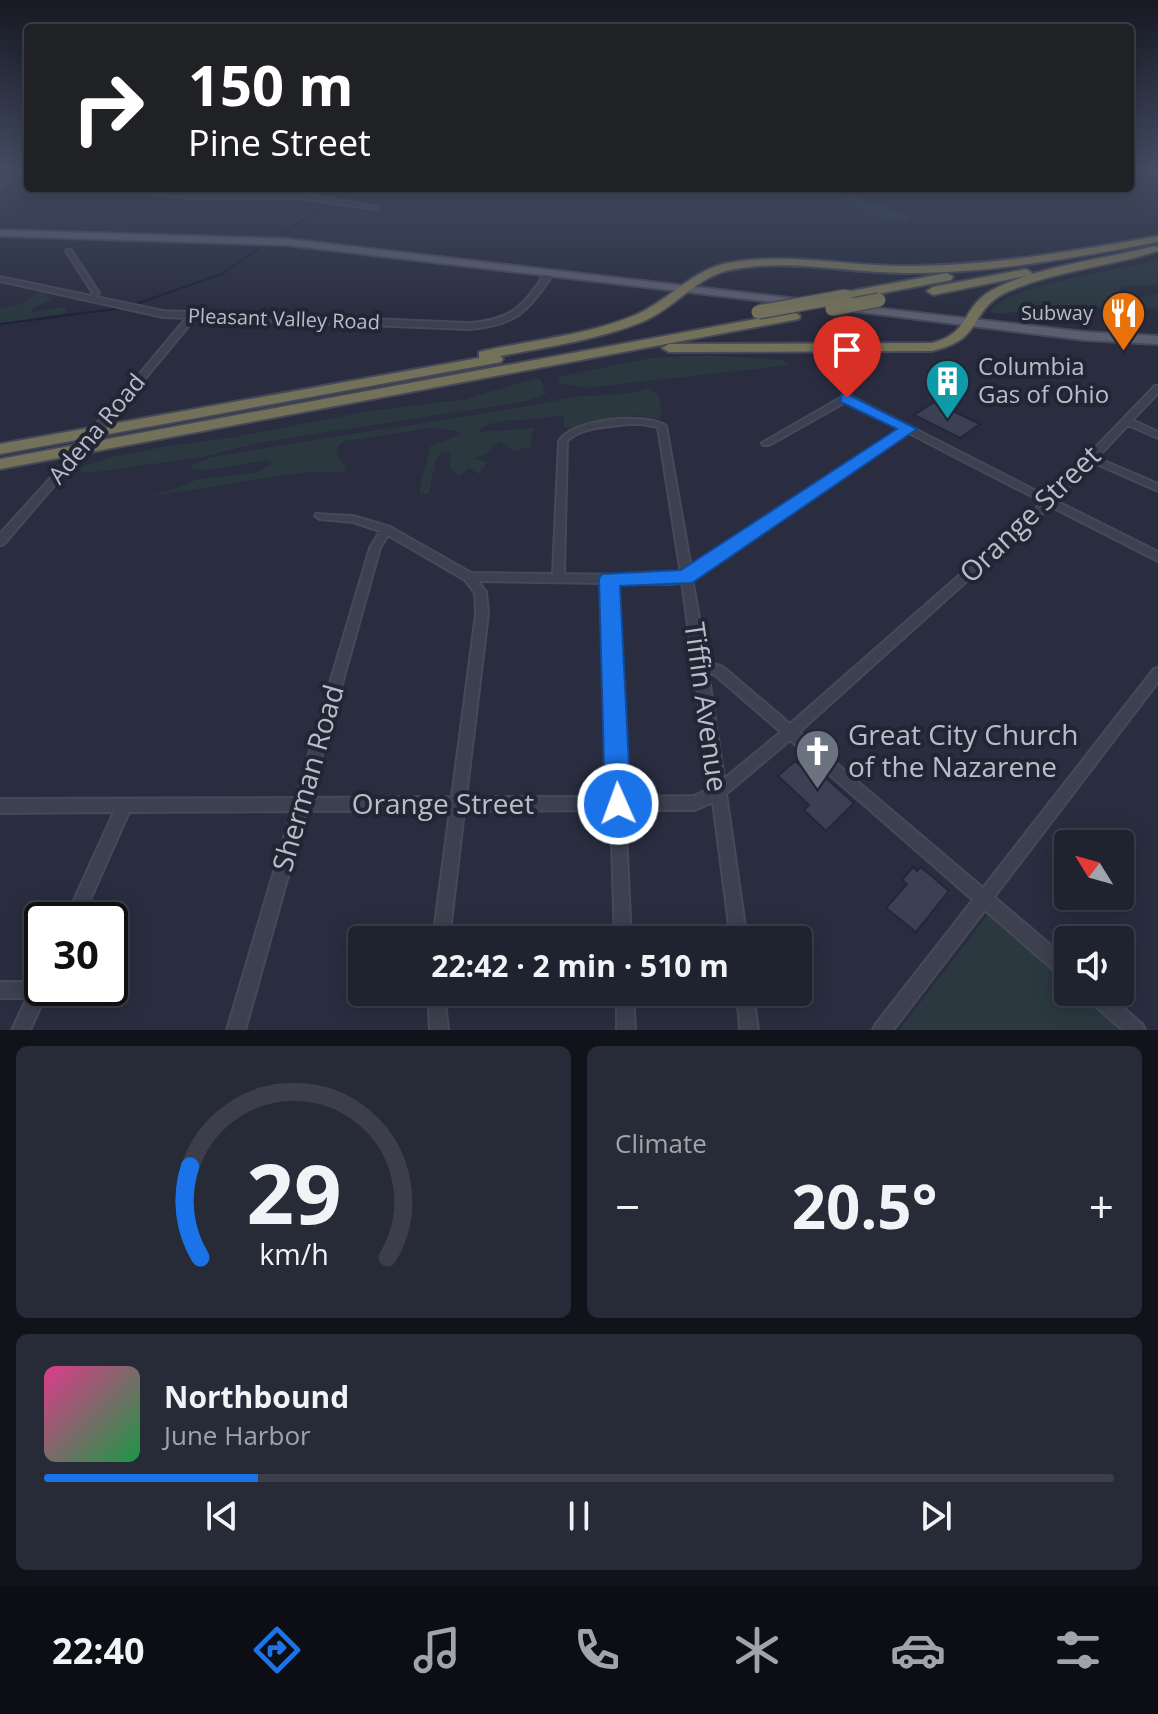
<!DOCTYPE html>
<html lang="en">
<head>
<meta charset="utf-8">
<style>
	:root { --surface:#1f222f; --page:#272a37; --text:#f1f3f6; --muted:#a1a4aa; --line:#3c3f4b; --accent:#1a73e8 }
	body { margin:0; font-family:"Open Sans",sans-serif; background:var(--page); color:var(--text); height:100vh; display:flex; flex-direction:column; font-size:30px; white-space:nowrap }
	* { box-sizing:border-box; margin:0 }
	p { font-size:26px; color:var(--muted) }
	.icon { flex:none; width:44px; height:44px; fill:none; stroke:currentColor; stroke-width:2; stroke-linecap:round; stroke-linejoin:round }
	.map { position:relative; height:1030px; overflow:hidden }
	.details { display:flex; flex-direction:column; gap:16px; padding:16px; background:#11131a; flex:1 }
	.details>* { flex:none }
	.banner { position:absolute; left:24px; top:24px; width:1110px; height:168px; border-radius:8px; box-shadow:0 4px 20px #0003,0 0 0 2px var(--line); background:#202124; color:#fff; overflow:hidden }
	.needle { width:52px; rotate:307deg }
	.controls { position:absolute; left:1054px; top:830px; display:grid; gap:16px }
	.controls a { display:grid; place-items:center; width:80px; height:80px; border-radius:8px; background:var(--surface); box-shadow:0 4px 20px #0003,0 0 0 2px var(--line); font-size:40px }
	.speed { position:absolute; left:24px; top:902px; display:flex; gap:16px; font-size:40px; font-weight:700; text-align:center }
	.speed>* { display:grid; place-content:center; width:104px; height:104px; border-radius:50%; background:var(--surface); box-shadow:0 4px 20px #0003,0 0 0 2px var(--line); line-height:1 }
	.speed .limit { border:4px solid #111; border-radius:12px; background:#fff; color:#111 }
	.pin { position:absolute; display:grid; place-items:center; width:68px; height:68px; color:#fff; margin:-82px -34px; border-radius:50% 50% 50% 0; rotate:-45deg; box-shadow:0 0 8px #0007 }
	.pin .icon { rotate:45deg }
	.me { position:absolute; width:88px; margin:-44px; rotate:358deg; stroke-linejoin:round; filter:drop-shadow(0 0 6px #0008) }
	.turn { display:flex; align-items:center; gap:28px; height:168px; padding:0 32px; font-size:36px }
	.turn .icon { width:104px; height:104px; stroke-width:2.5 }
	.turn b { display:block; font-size:56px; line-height:68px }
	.big { font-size:60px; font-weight:700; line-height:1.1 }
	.details .widget { flex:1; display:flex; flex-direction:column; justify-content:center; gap:12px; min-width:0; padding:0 28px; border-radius:12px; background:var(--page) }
	.details .dial { align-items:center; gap:0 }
	.dial svg { height:208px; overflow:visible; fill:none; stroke:var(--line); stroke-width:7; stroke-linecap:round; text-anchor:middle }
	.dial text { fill:var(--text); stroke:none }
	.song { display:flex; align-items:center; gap:24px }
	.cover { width:96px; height:96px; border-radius:12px; background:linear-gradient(135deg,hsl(330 70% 55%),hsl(140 70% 35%)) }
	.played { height:8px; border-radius:4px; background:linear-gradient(90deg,var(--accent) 20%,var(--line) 20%) }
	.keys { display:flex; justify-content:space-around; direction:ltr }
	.heat { display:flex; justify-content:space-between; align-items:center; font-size:44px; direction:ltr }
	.details .tiles { flex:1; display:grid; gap:16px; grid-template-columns:1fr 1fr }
	.widget:last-child { grid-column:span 2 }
	.trip { position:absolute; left:348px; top:926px; width:464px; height:80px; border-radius:8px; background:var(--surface); box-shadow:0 4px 20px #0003,0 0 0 2px var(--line); font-weight:700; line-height:80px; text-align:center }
	.dock { display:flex; height:128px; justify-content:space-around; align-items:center; background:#0c0e13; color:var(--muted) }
	.dock .icon { width:56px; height:56px }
	.dock .active { color:var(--accent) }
	.dock b { font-size:36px; color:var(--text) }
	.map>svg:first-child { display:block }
	.green { fill:#2b3840 }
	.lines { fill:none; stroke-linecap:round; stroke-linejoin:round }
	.stream { stroke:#1d223c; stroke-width:2 }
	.building { fill:#3c4054; stroke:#242736; stroke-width:2 }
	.minor-casing { stroke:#464958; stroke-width:4 }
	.tertiary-casing { stroke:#464958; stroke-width:4 }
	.primary-casing { stroke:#464958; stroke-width:4 }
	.motorway-casing { stroke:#454856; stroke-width:4 }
	.minor { fill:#3d404f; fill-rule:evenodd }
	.tertiary { fill:#3d404f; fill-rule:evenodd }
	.primary { fill:#5b5e6f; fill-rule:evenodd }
	.motorway { fill:#74715b; fill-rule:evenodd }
	.minor-bridge-casing { stroke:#464958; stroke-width:13; stroke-linecap:butt }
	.motorway-bridge-casing { stroke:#454856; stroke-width:16; stroke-linecap:butt }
	.minor-bridge { stroke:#3d404f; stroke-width:9 }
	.motorway-bridge { stroke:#74715b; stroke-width:13 }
	.route { fill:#1a73e8; stroke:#114b97; stroke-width:2 }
	.labels { text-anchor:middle; stroke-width:8; stroke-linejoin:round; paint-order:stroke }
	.far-poi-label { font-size:20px; fill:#b9bcc9; stroke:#222534; text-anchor:end }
	.far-street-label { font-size:20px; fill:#b9bcc9; stroke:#222534 }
	.poi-label { font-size:24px; fill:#b9bcc9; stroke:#222534; text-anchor:start }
	.street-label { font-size:24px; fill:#b9bcc9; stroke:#222534 }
	.near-street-label { font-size:28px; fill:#b9bcc9; stroke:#222534 }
	.near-poi-label { font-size:28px; fill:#b9bcc9; stroke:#222534; text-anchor:start }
</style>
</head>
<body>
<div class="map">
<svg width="1158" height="1030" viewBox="0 0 1158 1030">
	<rect width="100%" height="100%" fill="#292d3f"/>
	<g class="green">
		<polygon points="846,188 859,188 860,198 906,215 910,220 905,222 865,213 844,198"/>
		<path d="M 1158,260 L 1158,285 L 1124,286 L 1118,290 L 1142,297 L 1158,293 L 1158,309 C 1120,308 1083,306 1045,306 C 1024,306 1012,318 990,312 C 1001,287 1126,268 1158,260 Z"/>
		<polygon points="39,291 48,292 46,296 53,299 33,308 32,312 65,307 68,312 0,325 0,309 23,303"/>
		<polygon points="706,355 782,360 790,365 584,388 559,383 558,377 650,358"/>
		<polygon points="536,378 541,380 546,394 528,401 258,443 202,457 89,473 81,472 78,468 112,457 168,446 229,438 369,411 466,399"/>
		<path d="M 647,389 L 658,394 L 662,410 L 659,419 L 639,415 L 569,429 L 564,427 L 564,417 L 558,415 C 538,423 489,415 478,432 L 535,428 L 531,437 L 531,447 L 513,451 L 499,441 L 487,453 L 475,459 L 487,462 L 479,474 L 469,468 L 459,476 L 449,468 L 451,453 L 443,452 L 436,458 L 429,493 L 423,495 L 420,494 C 419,476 428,467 430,446 L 460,435 L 458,431 L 430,428 L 345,441 L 338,446 L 336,453 L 346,468 L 345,472 L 306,472 L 138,498 L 172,490 L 196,480 L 258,472 L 274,463 L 266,460 L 208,470 L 192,469 L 191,466 L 209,458 C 329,435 449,422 569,398 C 594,393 623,398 647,389 Z"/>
		<polygon points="990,912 1068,979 1068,992 1084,992 1128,1030 899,1030"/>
	</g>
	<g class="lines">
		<g class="stream">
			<polyline points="341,197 359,188"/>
			<polyline points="286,231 326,205"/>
			<polyline points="130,306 222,274 260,248"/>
			<polyline points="0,324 123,308"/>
		</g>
	</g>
	<g class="building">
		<polygon points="934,402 956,409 953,411 980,424 960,438 914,415"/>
		<polygon points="795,761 815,778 820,773 854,803 826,831 804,810 809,805 778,776"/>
		<polygon points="913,867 917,871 921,867 949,891 916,932 886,908 907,884 902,880"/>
	</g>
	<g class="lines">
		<defs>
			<g id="minor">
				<polygon points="26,172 28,172 28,175 0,186 0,182"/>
				<polygon points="113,188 130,188 196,195 300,194 378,207 375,209 300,198 196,199"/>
				<polygon points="67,250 71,250 99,293 93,300 88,299 93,293 66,251"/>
				<polygon points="189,315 196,317 118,411 112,411 112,407"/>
				<path d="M 1155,386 L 1158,386 L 1158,393 L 1132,420 L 1158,432 L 1158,438 L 1128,425 L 1097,458 L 1158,484 L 1158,491 L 1092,462 L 1056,501 L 1158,552 L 1158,561 L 1050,506 L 799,732 L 983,888 L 1154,669 L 1158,668 L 1158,682 L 994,897 L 1068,960 L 1068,979 L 1062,977 L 985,910 L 893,1030 L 873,1030 L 876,1024 L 973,900 L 790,740 L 726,794 L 747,940 L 731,940 L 713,802 L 695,810 L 625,810 L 631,940 L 615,940 L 611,810 L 464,811 L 449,940 L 433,940 L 450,811 L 306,811 L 245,1030 L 227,1030 L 292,811 L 129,812 L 81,920 L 65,920 L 114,812 L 0,813 L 0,799 L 296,798 L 370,548 L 380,531 L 353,522 L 320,519 L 315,516 L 316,514 L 353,516 L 390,527 L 471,573 L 553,574 L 559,441 C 573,419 645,412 666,426 L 691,568 L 902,430 L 847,401 L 769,445 L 763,445 L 762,443 L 844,396 L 850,396 L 1048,497 ZM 629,424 L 642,424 L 658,427 L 681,574 L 671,576 L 564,574 L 567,441 C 581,427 610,426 629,424 ZM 909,433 L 1043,502 L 790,724 L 723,667 L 707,662 L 692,578 ZM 388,535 L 465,580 L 475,593 L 476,614 L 452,797 L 310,798 L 380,548 ZM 478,581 L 604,583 L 610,797 L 466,797 L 488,614 L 486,592 ZM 682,582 L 711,788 L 694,796 L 624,797 L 615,583 L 671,584 ZM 708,672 L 715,675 L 781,732 L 724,779 Z"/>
				<polygon points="60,470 63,471 65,473 63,475 4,544 0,545 0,534 57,471"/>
				<polygon points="42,977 42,988 49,988 30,1030 12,1030 27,998 0,998 0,982 35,982 36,979"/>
				<polygon points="428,992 444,992 448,1030 430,1030"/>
				<polygon points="617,992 633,992 635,1030 617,1030"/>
				<polygon points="737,992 753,992 758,1030 740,1030"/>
				<polygon points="1084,992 1105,992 1142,1024 1145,1030 1123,1030 1086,998"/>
			</g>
			<path id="tertiary" d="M 547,271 L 554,273 C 527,311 518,325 469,329 L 163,317 L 0,281 L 0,277 L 163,311 L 469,323 C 513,320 523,306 547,271 Z"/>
			<g id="primary">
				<polygon points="0,230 287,239 807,300 813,303 807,306 287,245 0,236"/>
				<polygon points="841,304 1085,332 1158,336 1158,344 1085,340 837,309 837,305"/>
			</g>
			<g id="motorway">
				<path d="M 1158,236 L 1158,242 C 1074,258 991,273 906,273 C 847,273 788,258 730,270 C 696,277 674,309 642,322 C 597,340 547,347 500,356 L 503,359 L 501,362 L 0,454 L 0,444 L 479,358 L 479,352 C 530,340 584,336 633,316 C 668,302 691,270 728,263 C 786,252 846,266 904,266 C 990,266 1074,251 1158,236 Z"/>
				<path d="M 1154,246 L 1158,247 L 1158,251 C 1108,267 1054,271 1007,292 C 967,311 986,339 932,351 L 669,352 L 662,348 L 669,344 L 932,343 C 972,333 960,307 994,289 C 1042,265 1102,260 1154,246 Z"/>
				<polygon points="1026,269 1032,273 1030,275 933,295 927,291 933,287"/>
				<polygon points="947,273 953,277 951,280 846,300 840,296 846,292"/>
				<polygon points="794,312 800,316 799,319 0,469 0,459"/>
			</g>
		</defs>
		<use href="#minor" class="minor-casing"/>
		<use href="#tertiary" class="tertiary-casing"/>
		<use href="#primary" class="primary-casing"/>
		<use href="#motorway" class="motorway-casing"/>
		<use href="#minor" class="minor"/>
		<use href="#tertiary" class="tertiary"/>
		<use href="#primary" class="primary"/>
		<use href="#motorway" class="motorway"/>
		<defs>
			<polyline id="minor-bridge" points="60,473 115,409"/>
			<g id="motorway-bridge">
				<polyline points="832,309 879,300"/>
				<polyline points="758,312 846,296"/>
			</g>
		</defs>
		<use href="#minor-bridge" class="minor-bridge-casing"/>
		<use href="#motorway-bridge" class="motorway-bridge-casing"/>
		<use href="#minor-bridge" class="minor-bridge"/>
		<use href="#motorway-bridge" class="motorway-bridge"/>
	</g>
	<linearGradient id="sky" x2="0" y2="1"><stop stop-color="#171923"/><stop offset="0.54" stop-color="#434c63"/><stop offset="1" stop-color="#434c63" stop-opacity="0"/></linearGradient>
	<rect width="1158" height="316" fill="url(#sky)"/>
	<polygon class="route" points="847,394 917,429 692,583 620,586 631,804 627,813 618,816 609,813 605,804 599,579 602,574 681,570 897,429 841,402 841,395"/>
	<defs>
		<symbol id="restaurant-pin" viewBox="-11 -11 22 30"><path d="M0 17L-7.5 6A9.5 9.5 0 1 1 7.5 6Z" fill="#e8710a" stroke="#222534"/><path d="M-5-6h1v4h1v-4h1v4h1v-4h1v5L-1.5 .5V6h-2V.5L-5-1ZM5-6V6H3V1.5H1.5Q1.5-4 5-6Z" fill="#fff"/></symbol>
		<symbol id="building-pin" viewBox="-11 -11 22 30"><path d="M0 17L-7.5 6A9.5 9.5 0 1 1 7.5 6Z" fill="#0f9aa8" stroke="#222534"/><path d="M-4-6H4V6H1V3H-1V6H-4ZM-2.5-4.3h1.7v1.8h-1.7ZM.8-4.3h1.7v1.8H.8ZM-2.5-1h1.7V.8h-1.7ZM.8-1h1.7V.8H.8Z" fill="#fff"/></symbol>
		<symbol id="church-pin" viewBox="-11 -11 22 30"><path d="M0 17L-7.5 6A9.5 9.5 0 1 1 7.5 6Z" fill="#6b7280" stroke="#222534"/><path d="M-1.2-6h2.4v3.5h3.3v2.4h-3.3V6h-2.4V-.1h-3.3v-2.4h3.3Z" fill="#fff"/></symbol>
	</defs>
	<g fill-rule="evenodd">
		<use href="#restaurant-pin" x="1098" y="288" width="51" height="69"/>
		<use href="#building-pin" x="922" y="356" width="51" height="69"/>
		<use href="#church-pin" x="792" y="726" width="51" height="69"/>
	</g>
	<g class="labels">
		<g class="far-poi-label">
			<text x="1093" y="320">Subway</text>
		</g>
		<g class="far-street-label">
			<text transform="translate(284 319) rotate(2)" y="7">Pleasant Valley Road</text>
		</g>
		<g class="poi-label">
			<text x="978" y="375">Columbia<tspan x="978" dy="28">Gas of Ohio</tspan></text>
		</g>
		<g class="street-label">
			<text transform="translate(97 429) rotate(-50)" y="8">Adena Road</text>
		</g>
		<g class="near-street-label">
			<text transform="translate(1030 514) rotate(-44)" y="10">Orange Street</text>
			<text transform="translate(706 707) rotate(82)" y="10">Tiffin Avenue</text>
			<text transform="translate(308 778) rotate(-74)" y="10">Sherman Road</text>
			<text x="443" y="814">Orange Street</text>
		</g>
		<g class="near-poi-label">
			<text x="848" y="745">Great City Church<tspan x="848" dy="32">of the Nazarene</tspan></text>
		</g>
	</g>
</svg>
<div class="controls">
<a><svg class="needle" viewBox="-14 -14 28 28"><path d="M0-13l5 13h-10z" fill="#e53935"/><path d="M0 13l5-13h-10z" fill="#a1a4aa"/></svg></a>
<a><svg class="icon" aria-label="sound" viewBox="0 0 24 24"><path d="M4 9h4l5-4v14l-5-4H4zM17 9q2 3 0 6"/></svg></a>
</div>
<div class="speed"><div class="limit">30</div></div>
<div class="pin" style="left:847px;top:398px;background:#d93025"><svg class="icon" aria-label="arrive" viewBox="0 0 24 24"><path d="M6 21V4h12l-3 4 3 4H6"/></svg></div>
<svg class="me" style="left:618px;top:804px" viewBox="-20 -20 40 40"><circle r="17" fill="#1a73e8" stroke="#fff" stroke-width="3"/><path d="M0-11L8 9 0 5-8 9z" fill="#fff"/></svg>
<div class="trip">22:42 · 2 min · 510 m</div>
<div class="banner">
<div class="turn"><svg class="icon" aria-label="right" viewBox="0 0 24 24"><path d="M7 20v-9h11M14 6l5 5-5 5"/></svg><div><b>150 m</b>Pine Street</div></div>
</div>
</div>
<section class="details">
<div class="tiles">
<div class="widget dial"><svg viewBox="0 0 100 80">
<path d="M14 69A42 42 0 1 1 86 69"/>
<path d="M14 69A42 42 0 0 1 10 34" stroke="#1a73e8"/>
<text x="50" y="56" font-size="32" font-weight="700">29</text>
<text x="50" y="72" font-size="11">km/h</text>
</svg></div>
<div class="widget"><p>Climate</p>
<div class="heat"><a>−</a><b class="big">20.5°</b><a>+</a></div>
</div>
<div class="widget">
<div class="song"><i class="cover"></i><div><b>Northbound</b><p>June Harbor</p></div></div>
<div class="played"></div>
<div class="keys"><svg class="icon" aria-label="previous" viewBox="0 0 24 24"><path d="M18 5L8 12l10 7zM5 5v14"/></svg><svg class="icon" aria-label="pause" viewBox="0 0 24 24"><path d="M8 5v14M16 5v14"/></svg><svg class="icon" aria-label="next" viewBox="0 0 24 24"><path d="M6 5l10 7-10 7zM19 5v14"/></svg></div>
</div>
</div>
</section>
<nav class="dock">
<b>22:40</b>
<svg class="icon active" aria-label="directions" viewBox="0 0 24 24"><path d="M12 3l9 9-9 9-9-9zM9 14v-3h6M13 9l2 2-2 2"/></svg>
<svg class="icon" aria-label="music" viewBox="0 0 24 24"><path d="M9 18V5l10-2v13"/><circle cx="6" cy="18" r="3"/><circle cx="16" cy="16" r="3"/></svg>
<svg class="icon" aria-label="phone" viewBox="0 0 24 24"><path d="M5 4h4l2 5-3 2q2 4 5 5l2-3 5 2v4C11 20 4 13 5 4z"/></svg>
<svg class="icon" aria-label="climate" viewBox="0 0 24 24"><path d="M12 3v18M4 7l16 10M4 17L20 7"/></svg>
<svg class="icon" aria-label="car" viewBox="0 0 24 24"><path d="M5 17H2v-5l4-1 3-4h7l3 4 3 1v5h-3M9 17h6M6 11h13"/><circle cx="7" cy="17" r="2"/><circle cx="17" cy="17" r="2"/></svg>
<svg class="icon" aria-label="filters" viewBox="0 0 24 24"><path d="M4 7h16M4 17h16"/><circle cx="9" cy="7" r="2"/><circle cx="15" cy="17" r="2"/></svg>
</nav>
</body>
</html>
